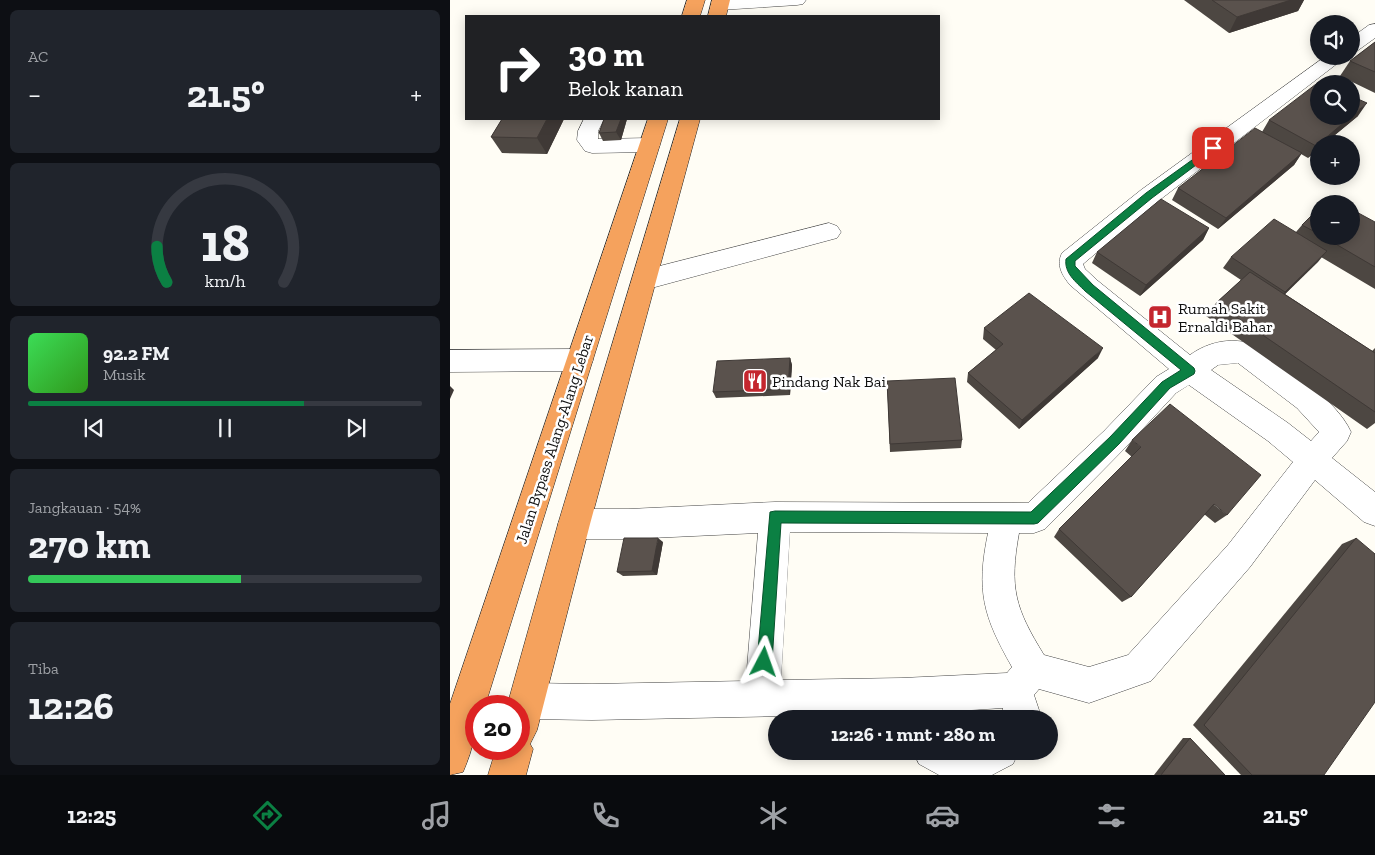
<!DOCTYPE html>
<html lang="id">
<head>
<meta charset="utf-8">
<style>
	:root { --surface:#171b24; --page:#20242c; --text:#f1f3f6; --muted:#9ea1a6; --line:#363941; --accent:#0b8043 }
	body { margin:0; font-family:"Zilla Slab",serif; background:var(--page); color:var(--text); height:100vh; display:flex; flex-direction:column; font-size:19px; white-space:nowrap }
	* { box-sizing:border-box; margin:0 }
	p { font-size:16px; color:var(--muted) }
	.icon { flex:none; width:28px; height:28px; fill:none; stroke:currentColor; stroke-width:2; stroke-linecap:round; stroke-linejoin:round }
	.map { position:relative; flex:1; overflow:hidden }
	.details { display:flex; flex-direction:column; gap:10px; padding:10px; background:#0d0f14; width:450px }
	.details>* { flex:none }
	.hud { position:absolute; left:15px; top:15px; width:475px; height:105px; border-radius:0px; box-shadow:0 2px 12px #0003; background:#202124; color:#fff; overflow:hidden }
	.buttons { position:absolute; left:860px; top:15px; display:grid; gap:10px }
	.buttons a { display:grid; place-items:center; width:50px; height:50px; border-radius:50%; background:var(--surface); box-shadow:0 2px 12px #0003; font-size:25px }
	.speed { position:absolute; left:15px; top:695px; display:flex; gap:10px; font-size:25px; font-weight:700; text-align:center }
	.speed>* { display:grid; place-content:center; width:65px; height:65px; border-radius:50%; background:var(--surface); box-shadow:0 2px 12px #0003; line-height:1 }
	.speed .limit { border:8px solid #d22; background:#fff; color:#111 }
	.pin { position:absolute; display:grid; place-items:center; width:42px; height:42px; color:#fff; margin:-21px; border-radius:10px; box-shadow:0 2px 8px #0006 }
	.me { position:absolute; width:55px; margin:-28px; rotate:4deg; stroke-linejoin:round; filter:drop-shadow(0 0 4px #0008) }
	.turn { display:flex; align-items:center; gap:18px; height:105px; padding:0 20px; font-size:22px }
	.turn .icon { width:65px; height:65px; stroke-width:2.5 }
	.turn b { display:block; font-size:35px; line-height:42px }
	.big { font-size:38px; font-weight:800; line-height:1.1 }
	.details .card { flex:1; display:flex; flex-direction:column; justify-content:center; gap:8px; min-width:0; padding:0 18px; border-radius:8px; background:var(--page) }
	.details .dial { align-items:center; gap:0 }
	.dial svg { height:130px; overflow:visible; fill:none; stroke:var(--line); stroke-width:7; stroke-linecap:round; text-anchor:middle }
	.dial text { fill:var(--text); stroke:none }
	.song { display:flex; align-items:center; gap:15px }
	.cover { width:60px; height:60px; border-radius:8px; background:linear-gradient(135deg,hsl(130 70% 55%),hsl(110 70% 35%)) }
	.played { height:5px; border-radius:2px; background:linear-gradient(90deg,var(--accent) 70%,var(--line) 70%) }
	.keys { display:flex; justify-content:space-around; direction:ltr }
	.heat { display:flex; justify-content:space-between; align-items:center; font-size:28px; direction:ltr }
	.charge { height:8px; border-radius:4px; background:linear-gradient(90deg,#34c759 54%,var(--line) 0) }
	.trip { position:absolute; left:318px; top:710px; width:290px; height:50px; border-radius:25px; background:var(--surface); box-shadow:0 2px 12px #0003; font-weight:800; line-height:50px; text-align:center }
	.tabs { display:flex; height:80px; justify-content:space-around; align-items:center; background:#090b0e; color:var(--muted) }
	.tabs .icon { width:35px; height:35px }
	.tabs .selected { color:var(--accent) }
	.tabs b { font-size:22px; color:var(--text) }
	main { display:flex; flex:1; min-height:0 }
	.map>svg:first-child { display:block }
	.lines { fill:none; stroke-linecap:round; stroke-linejoin:round }
	.minor-casing { stroke:#444; stroke-width:1 }
	.highway-casing { stroke:#222; stroke-width:1 }
	.minor { fill:#fff; fill-rule:evenodd }
	.highway { fill:#f5a25d; fill-rule:evenodd }
	.wall { fill:#4d4742 }
	.shaded-wall { fill:#3f3936 }
	.building { fill:#5a524d; stroke:#3f3936 }
	.route { fill:#0b8043; stroke:#07532c }
	.labels { text-anchor:middle; stroke-width:5; stroke-linejoin:round; paint-order:stroke }
	.poi-label { font-size:16px; fill:#111; stroke:#fff; text-anchor:start }
	.street-label { font-size:16px; fill:#111; stroke:#fff }
</style>
</head>
<body>
<main>
<section class="details">
<div class="card"><p>AC</p>
<div class="heat"><a>−</a><b class="big">21.5°</b><a>+</a></div>
</div>
<div class="card dial"><svg viewBox="0 0 100 80">
<path d="M14 69A42 42 0 1 1 86 69"/>
<path d="M14 69A42 42 0 0 1 8 47" stroke="#0b8043"/>
<text x="50" y="56" font-size="32" font-weight="700">18</text>
<text x="50" y="72" font-size="11">km/h</text>
</svg></div>
<div class="card">
<div class="song"><i class="cover"></i><div><b>92.2 FM</b><p>Musik</p></div></div>
<div class="played"></div>
<div class="keys"><svg class="icon" aria-label="previous" viewBox="0 0 24 24"><path d="M18 5L8 12l10 7zM5 5v14"/></svg><svg class="icon" aria-label="pause" viewBox="0 0 24 24"><path d="M8 5v14M16 5v14"/></svg><svg class="icon" aria-label="next" viewBox="0 0 24 24"><path d="M6 5l10 7-10 7zM19 5v14"/></svg></div>
</div>
<div class="card"><p>Jangkauan · 54%</p><b class="big">270 km</b><div class="charge"></div></div>
<div class="card"><p>Tiba</p><b class="big">12:26</b></div>
</section>
<div class="map">
<svg width="925" height="775" viewBox="0 0 925 775">
	<rect width="100%" height="100%" fill="#fffdf5"/>
	<g class="lines">
		<defs>
			<g id="minor">
				<polygon points="269,0 356,0 353,4 347,5 270,10 264,9 261,5 264,1"/>
				<polygon points="925,24 925,38 907,51 901,52 901,38 919,25"/>
				<path d="M 876,56 L 897,56 L 707,202 L 633,264 L 635,269 L 648,281 L 740,355 C 758,342 781,337 802,344 C 834,367 885,397 901,432 L 897,441 L 882,458 L 925,492 L 925,526 L 914,522 L 865,480 L 800,567 L 701,681 L 639,703 L 589,689 L 584,695 L 590,713 L 589,719 L 553,719 L 553,708 L 474,713 L 475,719 L 439,719 L 438,714 L 142,720 L 77,719 L 69,716 L 69,706 L 61,706 L 59,701 L 64,688 L 77,683 L 142,684 L 296,681 L 308,533 L 179,539 L 124,539 L 113,535 L 108,524 L 113,513 L 124,509 L 179,509 L 325,502 L 578,503 L 654,431 L 706,377 L 719,369 L 620,285 C 612,275 606,265 612,253 L 691,190 ZM 788,363 L 847,408 L 869,432 L 861,441 L 838,423 L 761,370 L 768,365 ZM 739,385 L 818,441 L 843,462 L 778,545 L 678,655 L 639,667 L 594,655 C 565,608 559,588 569,533 L 584,533 L 595,529 L 674,449 L 726,393 ZM 340,532 L 538,533 C 526,591 533,616 562,667 L 557,673 L 452,678 L 331,680 Z"/>
				<polygon points="134,119 154,119 148,131 148,139 199,138 206,140 210,145 206,150 199,152 142,153 135,151 127,140 128,131"/>
				<polygon points="379,223 387,226 391,232 387,238 194,290 185,287 182,280 185,273 194,270"/>
				<polygon points="130,349 139,352 143,360 139,368 130,371 0,372 0,350"/>
				<polygon points="463,751 569,751 563,764 542,775 489,775 469,764"/>
			</g>
			<g id="highway">
				<polygon points="237,0 255,0 250,16 232,16"/>
				<polygon points="262,0 280,0 276,16 258,16"/>
				<path d="M 198,119 L 218,119 L 35,706 L 26,706 C 26,734 24,746 13,772 L 0,775 L 0,704 Z"/>
				<polygon points="230,119 250,119 140,524 87,730 80,744 83,749 76,775 38,775 46,749 69,749 69,706 57,706 108,524"/>
			</g>
		</defs>
		<use href="#minor" class="minor-casing"/>
		<use href="#highway" class="highway-casing"/>
		<use href="#minor" class="minor"/>
		<use href="#highway" class="highway"/>
	</g>
	<g class="wall">
		<polygon points="734,0 854,0 848,11 779,33"/>
		<polygon points="925,42 925,93 890,76 900,61"/>
		<polygon points="908,116 874,144 869,144 869,148 858,158 851,154 844,165 768,229 722,200 728,188 812,132 819,120"/>
		<polygon points="52,119 114,119 97,154 52,153 41,137"/>
		<polygon points="154,119 177,119 171,140 153,141 149,133"/>
		<polygon points="869,208 869,236 901,236 925,222 925,289 871,257 835,294 922,351 925,348 925,423 917,429 756,316 766,303 791,280 773,268 781,257 846,232 852,225"/>
		<polygon points="759,228 753,240 690,296 642,263 647,252"/>
		<polygon points="534,328 648,358 569,429 517,382 518,373 546,350 533,339"/>
		<polygon points="340,358 342,365 340,395 266,398 263,392"/>
		<polygon points="437,381 512,440 511,448 440,452"/>
		<polygon points="682,440 777,515 765,523 754,514 681,597 672,602 604,537 609,529 682,457 675,451"/>
		<polygon points="906,538 874,775 791,775 743,725 892,544"/>
		<polygon points="213,542 207,575 173,576 167,572"/>
		<polygon points="733,738 740,738 775,775 704,775"/>
	</g>
	<g class="shaded-wall">
		<polygon points="841,0 854,0 848,11 779,33 787,17"/>
		<polygon points="917,103 908,116 874,144 869,144 869,148 858,158 866,146"/>
		<polygon points="97,119 114,119 97,154 87,138"/>
		<polygon points="171,119 177,119 171,140 166,132"/>
		<polygon points="852,153 844,165 768,229 776,218"/>
		<polygon points="759,228 753,240 690,296 696,285"/>
		<polygon points="877,251 868,262 826,303 835,292"/>
		<polygon points="653,348 648,358 569,429 572,420"/>
		<polygon points="340,358 342,365 340,395 338,389"/>
		<polygon points="0,386 4,390 0,399"/>
		<polygon points="208,538 213,542 207,575 202,571"/>
	</g>
	<g class="building">
		<polygon points="762,0 841,0 787,17"/>
		<polygon points="925,42 925,72 900,61"/>
		<polygon points="870,81 877,84 869,84 869,116 901,116 901,96 917,103 866,146 819,120"/>
		<polygon points="52,119 97,119 87,138 41,137"/>
		<polygon points="154,119 171,119 166,132 149,133"/>
		<polygon points="805,128 852,153 776,218 728,188"/>
		<polygon points="880,197 891,204 874,204"/>
		<polygon points="711,199 759,228 696,285 647,252"/>
		<polygon points="869,208 869,234 852,225"/>
		<polygon points="901,209 925,222 925,267 872,236 901,236"/>
		<polygon points="824,219 877,251 835,292 781,257"/>
		<polygon points="800,272 925,353 925,412 766,303"/>
		<polygon points="579,293 653,348 572,420 518,373 553,344 534,328"/>
		<polygon points="340,358 338,389 263,392 267,361"/>
		<polygon points="505,378 512,440 440,444 437,381"/>
		<polygon points="720,404 811,475 777,515 764,504 681,597 609,529 691,447 682,440"/>
		<polygon points="174,538 208,538 202,571 167,572"/>
		<polygon points="906,538 925,554 925,702 874,775 802,775 754,725"/>
		<polygon points="740,738 775,775 711,775"/>
	</g>
	<path class="route" d="M 763,145 L 768,148 L 766,150 L 702,198 L 625,261 L 625,266 L 643,285 L 744,368 L 745,371 L 744,374 L 720,388 L 669,444 L 588,523 L 584,524 L 331,523 L 322,662 L 319,667 L 314,670 L 309,667 L 307,662 L 320,512 L 325,511 L 581,512 L 660,437 L 712,382 L 731,370 L 635,291 C 626,282 614,273 616,259 L 696,193 Z"/>
	<defs>
		<symbol id="hospital-square" viewBox="-11 -11 22 22"><rect x="-9" y="-9" width="18" height="18" rx="4" fill="#c4262e" stroke="#fff"/><path d="M-5-5h3v3.5h4V-5h3V5h-3V1.5h-4V5h-3Z" fill="#fff"/></symbol>
		<symbol id="restaurant-square" viewBox="-11 -11 22 22"><rect x="-9" y="-9" width="18" height="18" rx="4" fill="#c4262e" stroke="#fff"/><path d="M-5-6h1v4h1v-4h1v4h1v-4h1v5L-1.5 .5V6h-2V.5L-5-1ZM5-6V6H3V1.5H1.5Q1.5-4 5-6Z" fill="#fff"/></symbol>
	</defs>
	<g fill-rule="evenodd">
		<use href="#hospital-square" x="696" y="303" width="28" height="28"/>
		<use href="#restaurant-square" x="291" y="367" width="28" height="28"/>
	</g>
	<g class="labels">
		<g class="poi-label">
			<text x="728" y="314">Rumah Sakit<tspan x="728" dy="18">Ernaldi Bahar</tspan></text>
			<text x="322" y="387">Pindang Nak Bai</text>
		</g>
		<g class="street-label">
			<text transform="translate(104 439) rotate(-72)" y="6">Jalan Bypass Alang-Alang Lebar</text>
		</g>
	</g>
</svg>
<div class="buttons">
<a><svg class="icon" aria-label="sound" viewBox="0 0 24 24"><path d="M4 9h4l5-4v14l-5-4H4zM17 9q2 3 0 6"/></svg></a>
<a><svg class="icon" aria-label="search" viewBox="0 0 24 24"><circle cx="10" cy="10" r="6"/><path d="M15 15l6 6"/></svg></a>
<a>+</a>
<a>−</a>
</div>
<div class="speed"><div class="limit">20</div></div>
<div class="pin" style="left:763px;top:148px;background:#d93025"><svg class="icon" aria-label="arrive" viewBox="0 0 24 24"><path d="M6 21V4h12l-3 4 3 4H6"/></svg></div>
<svg class="me" style="left:314px;top:662px" viewBox="-20 -20 40 40"><path d="M0-17L14 15 0 8-14 15z" fill="#0b8043" stroke="#fff" stroke-width="4"/></svg>
<div class="trip">12:26 · 1 mnt · 280 m</div>
<div class="hud">
<div class="turn"><svg class="icon" aria-label="right" viewBox="0 0 24 24"><path d="M7 20v-9h11M14 6l5 5-5 5"/></svg><div><b>30 m</b>Belok kanan</div></div>
</div>
</div>
</main>
<nav class="tabs">
<b>12:25</b>
<svg class="icon selected" aria-label="directions" viewBox="0 0 24 24"><path d="M12 3l9 9-9 9-9-9zM9 14v-3h6M13 9l2 2-2 2"/></svg>
<svg class="icon" aria-label="music" viewBox="0 0 24 24"><path d="M9 18V5l10-2v13"/><circle cx="6" cy="18" r="3"/><circle cx="16" cy="16" r="3"/></svg>
<svg class="icon" aria-label="phone" viewBox="0 0 24 24"><path d="M5 4h4l2 5-3 2q2 4 5 5l2-3 5 2v4C11 20 4 13 5 4z"/></svg>
<svg class="icon" aria-label="climate" viewBox="0 0 24 24"><path d="M12 3v18M4 7l16 10M4 17L20 7"/></svg>
<svg class="icon" aria-label="car" viewBox="0 0 24 24"><path d="M5 17H2v-5l4-1 3-4h7l3 4 3 1v5h-3M9 17h6M6 11h13"/><circle cx="7" cy="17" r="2"/><circle cx="17" cy="17" r="2"/></svg>
<svg class="icon" aria-label="filters" viewBox="0 0 24 24"><path d="M4 7h16M4 17h16"/><circle cx="9" cy="7" r="2"/><circle cx="15" cy="17" r="2"/></svg>
<b>21.5°</b>
</nav>
</body>
</html>
